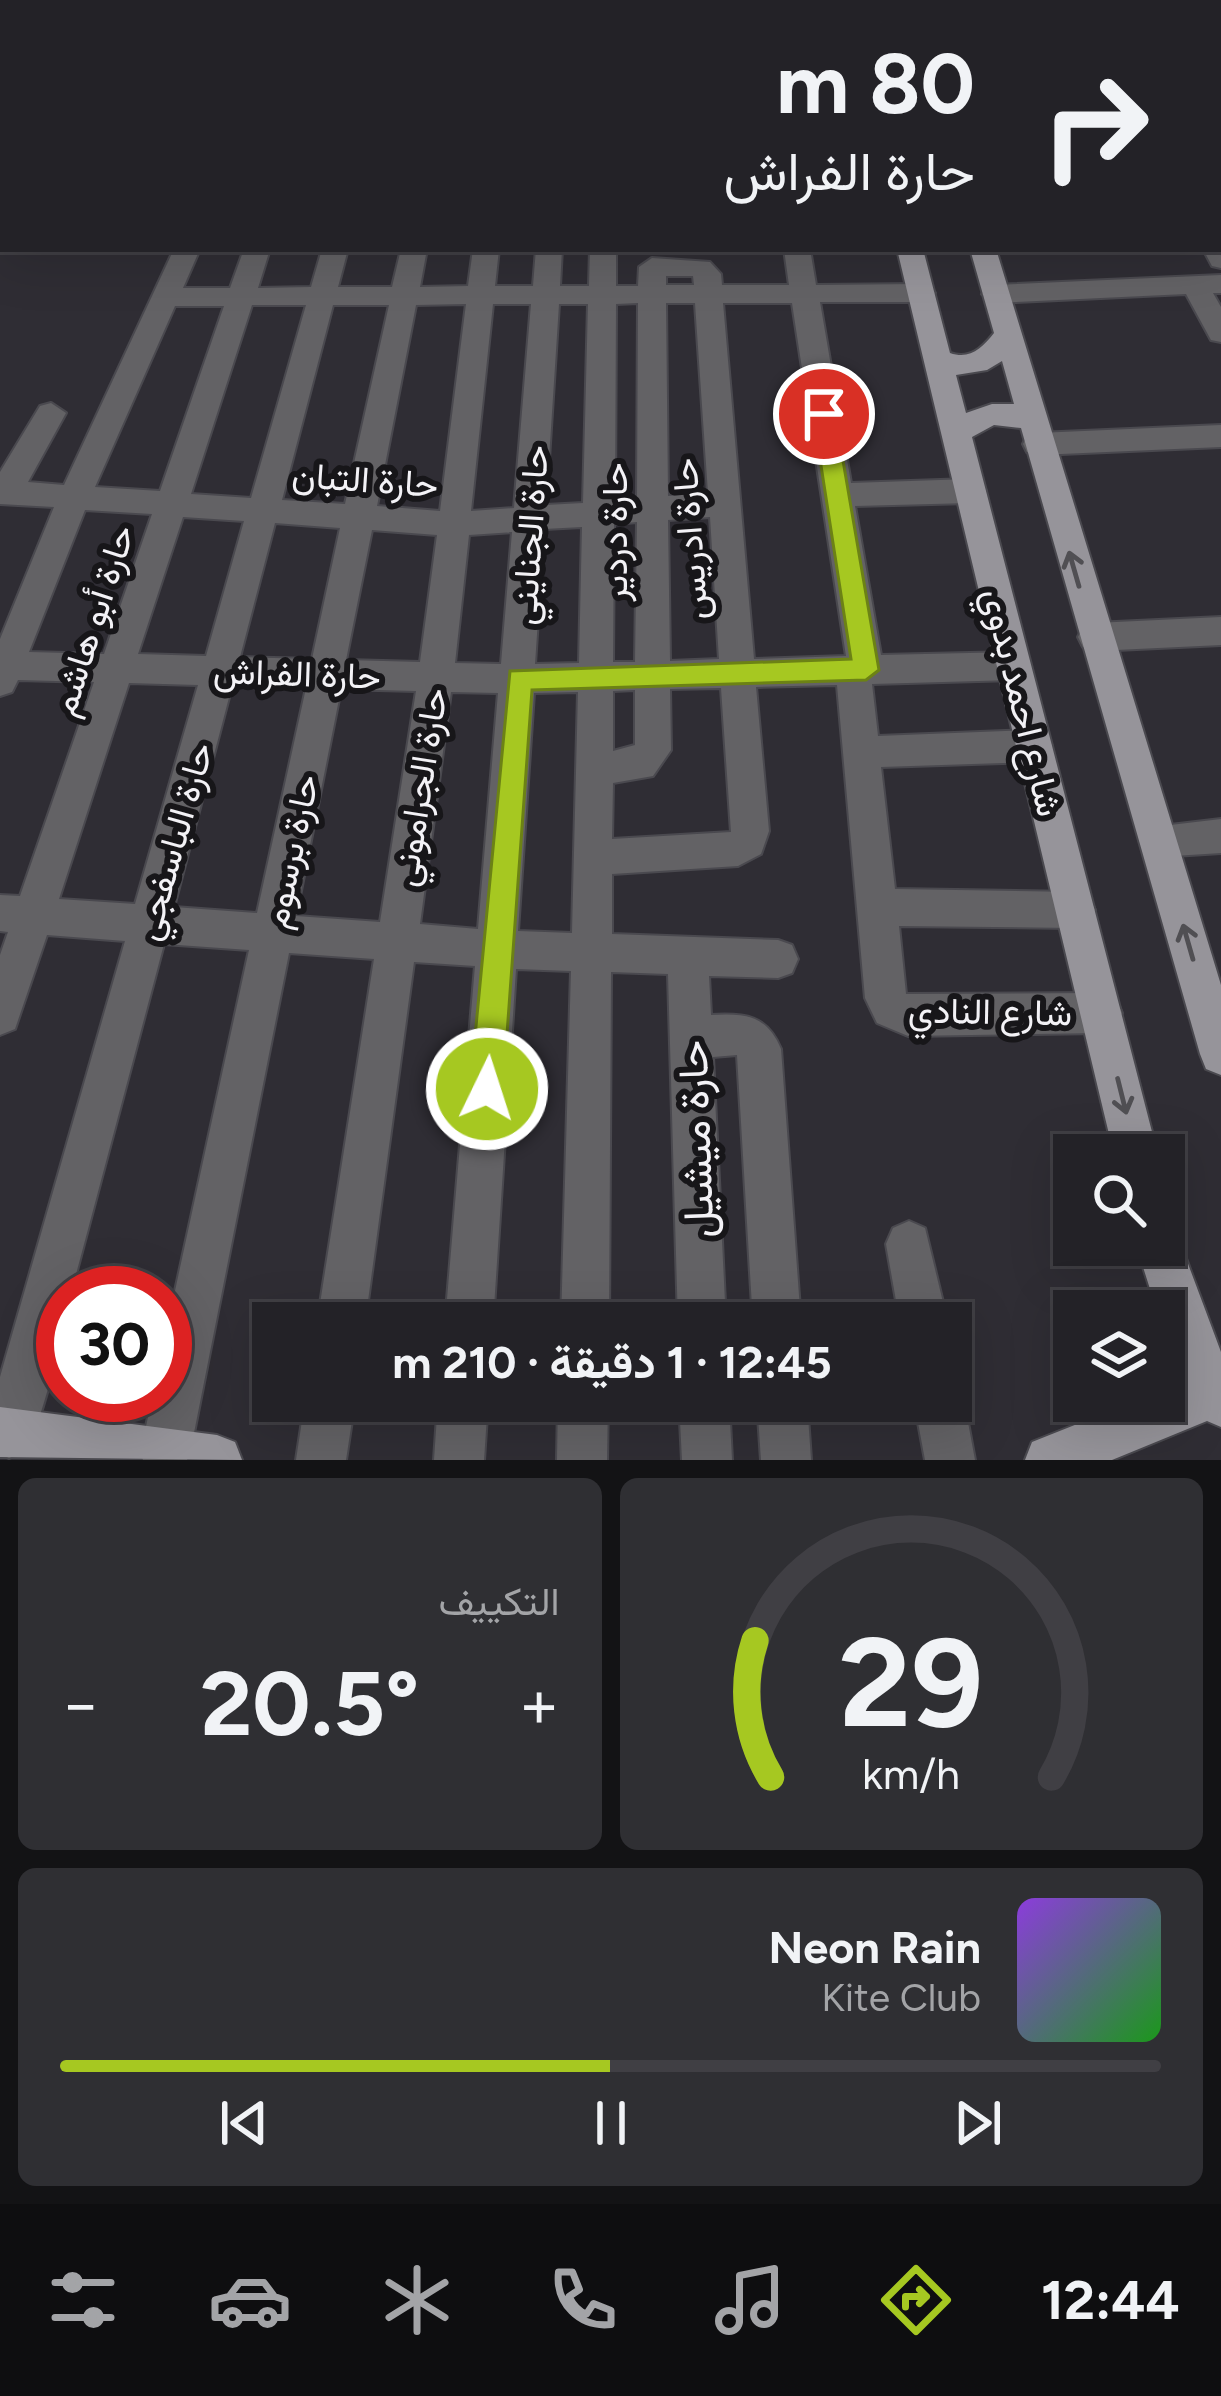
<!DOCTYPE html>
<html lang="ar">
<head>
<meta charset="utf-8">
<style>
	:root { --surface:#232227; --page:#2f2f33; --text:#f1f3f6; --muted:#a3a4a7; --line:#403f44; --accent:#a6c821 }
	body { margin:0; font-family:Figtree,Vazirmatn,sans-serif; background:var(--page); color:var(--text); direction:rtl; height:100vh; display:flex; flex-direction:column; font-size:45px; white-space:nowrap }
	* { box-sizing:border-box; margin:0 }
	p { font-size:39px; color:var(--muted) }
	.icon { flex:none; width:66px; height:66px; fill:none; stroke:currentColor; stroke-width:2; stroke-linecap:round; stroke-linejoin:round }
	.map { position:relative; height:1460px; overflow:hidden; direction:ltr }
	.sheet { display:flex; flex-direction:column; gap:18px; padding:18px; background:#131315; flex:1 }
	.sheet>* { flex:none }
	.banner { position:absolute; left:0px; top:0px; width:1221px; height:252px; box-shadow:0 12px 48px #0002,0 0 0 3px var(--line); direction:rtl; background:#232227; color:var(--text); overflow:hidden }
	.tools { position:absolute; left:1053px; top:1134px; display:grid; gap:24px }
	.tools a { display:grid; place-items:center; width:132px; height:132px; border-radius:0px; background:var(--surface); box-shadow:0 12px 48px #0002,0 0 0 3px var(--line); font-size:60px }
	.speed { position:absolute; left:36px; top:1266px; display:flex; gap:24px; font-size:60px; font-weight:700; text-align:center }
	.speed>* { display:grid; place-content:center; width:156px; height:156px; border-radius:50%; background:var(--surface); box-shadow:0 12px 48px #0002,0 0 0 3px var(--line); line-height:1 }
	.speed .limit { border:18px solid #d22; background:#fff; color:#111 }
	.pin { position:absolute; display:grid; place-items:center; width:102px; height:102px; color:#fff; margin:-51px; border:6px solid #fff; border-radius:50%; box-shadow:0 3px 12px #0007 }
	.me { position:absolute; width:132px; margin:-66px; rotate:4deg; stroke-linejoin:round; filter:drop-shadow(0 0 9px #0008) }
	.turn { display:flex; align-items:center; gap:42px; height:252px; padding:0 48px; font-size:54px }
	.turn .icon { width:156px; height:156px; stroke-width:2.5 }
	.turn b { display:block; font-size:84px; line-height:102px }
	.big { font-size:90px; font-weight:700; line-height:1.1 }
	.sheet .widget { flex:1; display:flex; flex-direction:column; justify-content:center; gap:18px; min-width:0; padding:0 42px; border-radius:18px; background:var(--page) }
	.sheet .dial { align-items:center; gap:0 }
	.dial svg { height:312px; overflow:visible; fill:none; stroke:var(--line); stroke-width:7; stroke-linecap:round; text-anchor:middle }
	.dial text { fill:var(--text); stroke:none }
	.song { display:flex; align-items:center; gap:36px }
	.cover { width:144px; height:144px; border-radius:18px; background:linear-gradient(135deg,hsl(270 70% 55%),hsl(120 70% 35%)) }
	.played { height:12px; border-radius:6px; background:linear-gradient(90deg,var(--accent) 50%,var(--line) 50%) }
	.keys { display:flex; justify-content:space-around; direction:ltr }
	.heat { display:flex; justify-content:space-between; align-items:center; font-size:66px; direction:ltr }
	.sheet .tiles { flex:1; display:grid; gap:18px; grid-template-columns:1fr 1fr }
	.widget:last-child { grid-column:span 2 }
	.trip { position:absolute; left:252px; top:1302px; width:720px; height:120px; border-radius:0px; background:var(--surface); box-shadow:0 12px 48px #0002,0 0 0 3px var(--line); font-weight:700; line-height:120px; text-align:center; direction:rtl }
	.menu { display:flex; height:192px; justify-content:space-around; align-items:center; background:#0e0e10; color:var(--muted) }
	.menu .icon { width:84px; height:84px }
	.menu .on { color:var(--accent) }
	.menu b { font-size:54px; color:var(--text) }
	.map>svg:first-child { display:block }
	.lines { fill:none; stroke-linecap:round; stroke-linejoin:round }
	.minor-casing { stroke:#4a494f; stroke-width:4 }
	.major-casing { stroke:#4a494f; stroke-width:4 }
	.minor { fill:#636265; fill-rule:evenodd }
	.major { fill:#96949a; fill-rule:evenodd }
	.oneway { stroke:#504f53 }
	.route { fill:#a6c821; stroke:#6c8215; stroke-width:3 }
	.labels { text-anchor:middle; stroke-width:12; stroke-linejoin:round; paint-order:stroke }
	.street-label { font-size:36px; fill:#f3f2f6; stroke:#171619 }
	.near-street-label { font-size:42px; fill:#f3f2f6; stroke:#171619 }
</style>
</head>
<body>
<div class="map">
<svg width="1221" height="1460" viewBox="0 0 1221 1460">
	<rect width="100%" height="100%" fill="#2f2d34"/>
	<g class="lines">
		<defs>
			<g id="minor">
				<rect x="707" y="0" width="22" height="3"/>
				<polygon points="1068,0 1090,0 1092,3 1070,3"/>
				<polygon points="1108,0 1130,0 1131,3 1109,3"/>
				<rect x="0" y="10" width="3" height="14"/>
				<rect x="1218" y="10" width="3" height="14"/>
				<polygon points="3,61 3,78 0,79 0,62"/>
				<rect x="1218" y="97" width="3" height="14"/>
				<rect x="0" y="124" width="3" height="14"/>
				<rect x="1218" y="176" width="3" height="16"/>
				<polygon points="1218,241 1221,242 1221,268 1212,266 1203,249 1218,249"/>
				<path d="M 174,249 L 200,249 L 183,288 L 230,288 L 244,249 L 270,249 L 258,288 L 311,287 L 322,249 L 348,249 L 338,287 L 392,287 L 401,249 L 427,249 L 420,287 L 468,286 L 473,249 L 499,249 L 495,286 L 533,286 L 536,249 L 562,249 L 560,286 L 589,286 L 590,249 L 616,249 L 616,286 L 638,286 L 639,267 L 652,258 L 710,262 L 721,274 L 722,285 L 789,285 L 784,249 L 810,249 L 816,285 L 921,284 L 935,293 L 921,302 L 820,302 L 851,483 L 970,479 L 981,483 L 986,491 L 981,499 L 970,503 L 855,506 L 881,655 L 1014,652 L 1026,656 L 1031,666 L 1026,676 L 1014,680 L 872,684 L 878,736 L 1034,730 L 1047,735 L 1052,746 L 1047,757 L 1034,762 L 881,767 L 895,889 L 1075,892 L 1089,897 L 1095,910 L 1089,923 L 1075,928 L 899,926 L 906,994 L 1101,993 L 1116,999 L 1122,1013 L 1116,1027 L 1101,1033 L 908,1036 L 877,1023 L 865,998 L 837,685 L 756,687 L 769,831 L 761,854 L 738,866 L 612,874 L 612,934 L 778,940 L 792,945 L 798,959 L 792,973 L 778,978 L 709,976 L 711,1015 C 745,1013 767,1015 781,1049 L 801,1323 L 753,1323 L 737,1055 L 713,1057 L 726,1323 L 678,1323 L 668,974 L 611,972 L 609,1323 L 561,1323 L 571,971 L 516,969 L 493,1323 L 445,1323 L 475,966 L 414,962 L 365,1323 L 317,1323 L 374,959 L 289,953 L 190,1453 L 187,1460 L 143,1460 L 140,1453 L 153,1395 L 165,1395 L 165,1337 L 249,950 L 164,944 L 71,1293 L 63,1293 C 63,1344 46,1403 27,1451 L 9,1458 L 0,1454 L 0,1377 L 125,941 L 47,935 L 15,1029 L 0,1035 L 0,955 L 8,932 L 0,931 L 0,895 L 20,896 L 94,682 L 18,680 L 12,692 L 0,696 L 0,639 L 54,507 L 0,504 L 0,472 L 40,406 L 51,403 L 66,413 L 28,482 L 64,485 ZM 666,276 L 693,276 L 694,285 L 666,285 ZM 638,303 L 637,499 L 615,500 L 616,304 ZM 666,303 L 695,303 L 708,493 L 668,496 ZM 723,303 L 792,303 L 846,656 L 754,659 ZM 466,304 L 440,511 L 377,506 L 416,305 ZM 493,304 L 531,304 L 514,508 L 471,511 ZM 559,304 L 588,304 L 583,503 L 546,505 ZM 252,305 L 306,305 L 251,498 L 191,494 ZM 333,305 L 389,305 L 345,504 L 282,500 ZM 175,306 L 224,306 L 160,491 L 95,487 ZM 85,510 L 152,514 L 104,654 L 29,652 ZM 183,517 L 244,521 L 206,656 L 138,654 ZM 710,517 L 719,659 L 670,661 L 668,520 ZM 637,522 L 635,662 L 613,662 L 614,524 ZM 275,523 L 340,528 L 312,659 L 240,657 ZM 582,527 L 579,663 L 535,664 L 544,529 ZM 372,530 L 437,535 L 420,662 L 346,660 ZM 512,532 L 501,664 L 455,663 L 469,535 ZM 129,683 L 198,685 L 135,904 L 59,899 ZM 232,686 L 306,688 L 257,913 L 174,907 ZM 721,688 L 731,832 L 612,839 L 613,783 L 653,776 L 671,750 L 670,689 ZM 341,689 L 416,691 L 380,922 L 296,916 ZM 635,690 L 635,745 L 613,751 L 613,691 ZM 451,692 L 498,693 L 478,929 L 420,924 ZM 578,692 L 572,933 L 518,931 L 534,693 Z"/>
				<polygon points="1221,275 1221,293 1213,293 1221,307 1221,342 1211,340 1186,294 996,303 982,294 996,285"/>
				<polygon points="1221,425 1221,447 1038,455 1027,452 1023,444 1027,436 1038,433"/>
				<polygon points="1221,617 1221,645 1095,651 1083,647 1078,637 1083,627 1095,623"/>
				<polygon points="1221,819 1221,853 1158,857 1145,852 1139,840 1145,828"/>
				<polygon points="909,1221 925,1228 948,1323 900,1323 886,1244 893,1228"/>
				<polygon points="951,1381 964,1401 975,1460 925,1460 914,1401 951,1401"/>
				<polygon points="305,1401 355,1401 346,1460 296,1460"/>
				<polygon points="438,1401 488,1401 484,1460 434,1460"/>
				<polygon points="558,1401 608,1401 607,1460 557,1460"/>
				<polygon points="679,1401 729,1401 732,1460 682,1460"/>
				<polygon points="757,1401 807,1401 811,1460 761,1460"/>
			</g>
			<g id="major">
				<rect x="837" y="0" width="22" height="3"/>
				<polygon points="898,0 920,0 921,3 899,3"/>
				<path d="M 897,249 L 923,249 L 950,353 C 970,360 982,348 994,333 L 970,249 L 996,249 L 1221,985 L 1221,1075 L 1206,1069 L 1200,1054 L 1021,428 L 994,425 L 972,437 L 1158,1155 L 1114,1155 ZM 1002,361 L 1014,404 L 992,404 L 966,413 L 956,375 L 987,370 Z"/>
				<polygon points="1164,1224 1175,1229 1221,1352 1221,1427 1207,1421 1112,1460 1025,1460 1032,1442 1135,1401 1164,1401 1164,1389 1184,1381 1164,1333 1164,1311 1157,1311 1136,1245 1164,1245"/>
				<polygon points="0,1407 217,1435 235,1442 242,1460 0,1457"/>
			</g>
		</defs>
		<use href="#minor" class="minor-casing"/>
		<use href="#major" class="major-casing"/>
		<use href="#minor" class="minor"/>
		<use href="#major" class="major"/>
	</g>
	<defs><path id="oneway-shaft" d="M-6 0H5M1.5-3L5.5 0L1.5 3" fill="none" stroke-width="1.6" stroke-linecap="round" stroke-linejoin="round" transform="scale(3)"/></defs>
	<g class="oneway">
		<use href="#oneway-shaft" transform="translate(1074 569) rotate(-106)"/>
		<use href="#oneway-shaft" transform="translate(1188 942) rotate(-106)"/>
		<use href="#oneway-shaft" transform="translate(1122 1096) rotate(76)"/>
	</g>
	<polygon class="route" points="824,406 835,414 879,670 866,680 532,690 503,1089 498,1101 487,1106 475,1101 470,1089 510,671 851,659 813,414"/>
	<g class="labels">
		<g class="street-label">
			<text transform="translate(365 479) rotate(4)" y="13">حارة التبان</text>
			<text transform="translate(614 532) rotate(-90)" y="13">حارة دردير</text>
			<text transform="translate(529 535) rotate(-86)" y="13">حارة الجنايني</text>
			<text transform="translate(689 539) rotate(-94)" y="13">حارة ادريس</text>
			<text transform="translate(92 620) rotate(-72)" y="13">حارة أبو هاشم</text>
			<text transform="translate(297 673) rotate(2)" y="13">حارة الفراش</text>
			<text transform="translate(1023 702) rotate(76)" y="13">شارع احمد بدوي</text>
			<text transform="translate(419 787) rotate(-81)" y="13">حارة الجراموني</text>
			<text transform="translate(173 841) rotate(-74)" y="13">حارة الباسفجي</text>
			<text transform="translate(290 851) rotate(-78)" y="13">حارة برسوم</text>
			<text transform="translate(990 1011) rotate(1)" y="13">شارع النادي</text>
		</g>
		<g class="near-street-label">
			<text transform="translate(695 1139) rotate(-92)" y="15">حارة ميشيل</text>
		</g>
	</g>
</svg>
<div class="tools">
<a><svg class="icon" aria-label="search" viewBox="0 0 24 24"><circle cx="10" cy="10" r="6"/><path d="M15 15l6 6"/></svg></a>
<a><svg class="icon" aria-label="layers" viewBox="0 0 24 24"><path d="M12 4l9 5-9 5-9-5zM3 14l9 5 9-5"/></svg></a>
</div>
<div class="speed"><div class="limit">30</div></div>
<div class="pin" style="left:824px;top:414px;background:#d93025"><svg class="icon" aria-label="arrive" viewBox="0 0 24 24"><path d="M6 21V4h12l-3 4 3 4H6"/></svg></div>
<svg class="me" style="left:487px;top:1089px" viewBox="-20 -20 40 40"><circle r="17" fill="#a6c821" stroke="#fff" stroke-width="3"/><path d="M0-11L8 9 0 5-8 9z" fill="#fff"/></svg>
<div class="trip">12:45 · 1 دقيقة · 210 m</div>
<div class="banner">
<div class="turn"><svg class="icon" aria-label="right" viewBox="0 0 24 24"><path d="M7 20v-9h11M14 6l5 5-5 5"/></svg><div><b>80 m</b>حارة الفراش</div></div>
</div>
</div>
<section class="sheet">
<div class="tiles">
<div class="widget dial"><svg viewBox="0 0 100 80">
<path d="M14 69A42 42 0 1 1 86 69"/>
<path d="M14 69A42 42 0 0 1 10 34" stroke="#a6c821"/>
<text x="50" y="56" font-size="32" font-weight="700">29</text>
<text x="50" y="72" font-size="11">km/h</text>
</svg></div>
<div class="widget"><p>التكييف</p>
<div class="heat"><a>−</a><b class="big">20.5°</b><a>+</a></div>
</div>
<div class="widget">
<div class="song"><i class="cover"></i><div><b>Neon Rain</b><p>Kite Club</p></div></div>
<div class="played"></div>
<div class="keys"><svg class="icon" aria-label="previous" viewBox="0 0 24 24"><path d="M18 5L8 12l10 7zM5 5v14"/></svg><svg class="icon" aria-label="pause" viewBox="0 0 24 24"><path d="M8 5v14M16 5v14"/></svg><svg class="icon" aria-label="next" viewBox="0 0 24 24"><path d="M6 5l10 7-10 7zM19 5v14"/></svg></div>
</div>
</div>
</section>
<nav class="menu">
<b>12:44</b>
<svg class="icon on" aria-label="directions" viewBox="0 0 24 24"><path d="M12 3l9 9-9 9-9-9zM9 14v-3h6M13 9l2 2-2 2"/></svg>
<svg class="icon" aria-label="music" viewBox="0 0 24 24"><path d="M9 18V5l10-2v13"/><circle cx="6" cy="18" r="3"/><circle cx="16" cy="16" r="3"/></svg>
<svg class="icon" aria-label="phone" viewBox="0 0 24 24"><path d="M5 4h4l2 5-3 2q2 4 5 5l2-3 5 2v4C11 20 4 13 5 4z"/></svg>
<svg class="icon" aria-label="climate" viewBox="0 0 24 24"><path d="M12 3v18M4 7l16 10M4 17L20 7"/></svg>
<svg class="icon" aria-label="car" viewBox="0 0 24 24"><path d="M5 17H2v-5l4-1 3-4h7l3 4 3 1v5h-3M9 17h6M6 11h13"/><circle cx="7" cy="17" r="2"/><circle cx="17" cy="17" r="2"/></svg>
<svg class="icon" aria-label="filters" viewBox="0 0 24 24"><path d="M4 7h16M4 17h16"/><circle cx="9" cy="7" r="2"/><circle cx="15" cy="17" r="2"/></svg>
</nav>
</body>
</html>
